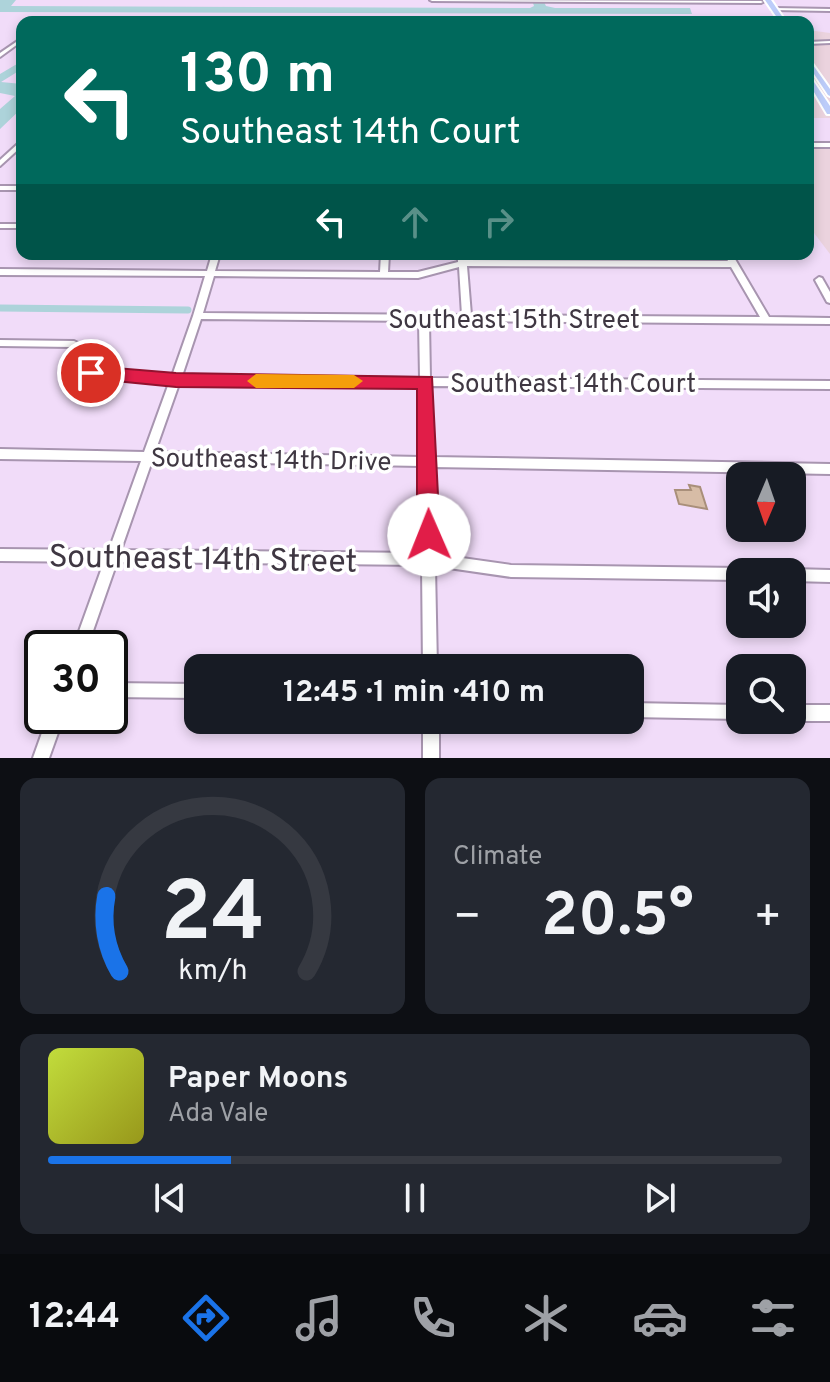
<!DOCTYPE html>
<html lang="en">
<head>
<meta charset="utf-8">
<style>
	:root { --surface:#171b24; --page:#242831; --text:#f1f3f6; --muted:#9ea1a6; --line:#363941; --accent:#1a73e8 }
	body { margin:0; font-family:Overpass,sans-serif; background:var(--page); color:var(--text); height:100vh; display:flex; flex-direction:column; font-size:30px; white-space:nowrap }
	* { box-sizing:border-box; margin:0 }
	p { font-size:26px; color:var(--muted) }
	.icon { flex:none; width:44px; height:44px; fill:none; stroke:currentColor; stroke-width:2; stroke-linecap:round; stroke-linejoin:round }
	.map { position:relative; height:758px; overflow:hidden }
	.details { display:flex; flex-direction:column; gap:20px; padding:20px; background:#0d0f14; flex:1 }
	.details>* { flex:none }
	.hud { position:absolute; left:16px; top:16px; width:798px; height:244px; border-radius:16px; box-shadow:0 4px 12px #0003; background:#00695c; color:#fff; overflow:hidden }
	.needle { width:52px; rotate:182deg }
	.buttons { position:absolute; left:726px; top:462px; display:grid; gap:16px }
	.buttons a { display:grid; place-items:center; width:80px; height:80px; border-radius:16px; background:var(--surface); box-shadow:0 4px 12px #0003; font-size:40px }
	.speed { position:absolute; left:24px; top:630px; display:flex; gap:16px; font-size:40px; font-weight:700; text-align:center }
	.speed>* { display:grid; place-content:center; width:104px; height:104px; border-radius:50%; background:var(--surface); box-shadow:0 4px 12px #0003; line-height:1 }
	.speed .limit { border:4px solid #111; border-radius:12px; background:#fff; color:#111 }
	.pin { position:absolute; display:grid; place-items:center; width:68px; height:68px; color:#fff; margin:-34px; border:4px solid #fff; border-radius:50%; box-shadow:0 2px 8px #0007 }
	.me { position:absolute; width:88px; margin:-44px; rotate:359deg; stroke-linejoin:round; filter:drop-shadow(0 0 6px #0008) }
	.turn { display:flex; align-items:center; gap:28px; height:168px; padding:0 32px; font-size:36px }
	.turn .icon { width:104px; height:104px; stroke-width:2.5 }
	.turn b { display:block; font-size:56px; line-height:68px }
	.lanes { display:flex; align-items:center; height:76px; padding:0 32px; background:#0003; justify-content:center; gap:40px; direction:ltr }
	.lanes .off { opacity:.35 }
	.big { font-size:60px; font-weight:700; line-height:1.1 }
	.details .widget { flex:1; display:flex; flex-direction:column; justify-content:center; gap:12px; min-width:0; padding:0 28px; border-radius:16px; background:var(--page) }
	.details .dial { align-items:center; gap:0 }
	.dial svg { height:208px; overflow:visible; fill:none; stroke:var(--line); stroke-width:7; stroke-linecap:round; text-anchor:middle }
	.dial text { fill:var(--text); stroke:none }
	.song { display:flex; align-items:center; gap:24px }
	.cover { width:96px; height:96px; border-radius:12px; background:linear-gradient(135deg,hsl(70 70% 55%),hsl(60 70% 35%)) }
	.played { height:8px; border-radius:4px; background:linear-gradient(90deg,var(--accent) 25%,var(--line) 25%) }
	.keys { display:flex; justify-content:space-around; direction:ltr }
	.heat { display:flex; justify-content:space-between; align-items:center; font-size:44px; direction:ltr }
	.details .tiles { flex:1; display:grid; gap:20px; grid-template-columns:1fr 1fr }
	.widget:last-child { grid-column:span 2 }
	.trip { position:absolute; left:184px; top:654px; width:460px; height:80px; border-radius:16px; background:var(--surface); box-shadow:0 4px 12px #0003; font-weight:700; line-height:80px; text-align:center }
	.menu { display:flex; height:128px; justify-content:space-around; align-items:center; background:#090b0e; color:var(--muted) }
	.menu .icon { width:56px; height:56px }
	.menu .on { color:var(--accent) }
	.menu b { font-size:36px; color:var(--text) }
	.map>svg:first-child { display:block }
	.commercial { fill:#ebd3de }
	.water { fill:#add3da }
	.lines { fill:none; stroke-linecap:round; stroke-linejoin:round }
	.canal { stroke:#add3da; stroke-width:7 }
	.building { fill:#d7bca6; stroke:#a98f7a; stroke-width:2 }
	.minor-casing { stroke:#a895b0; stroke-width:4 }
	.major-casing { stroke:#fff; stroke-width:4 }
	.minor { fill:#fff; fill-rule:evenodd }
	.major { fill:#bcccf9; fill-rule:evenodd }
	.route { fill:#e11d48; stroke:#92132f; stroke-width:2 }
	.slow { fill:#f59e0b }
	.labels { text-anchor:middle; stroke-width:7; stroke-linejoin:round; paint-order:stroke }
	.street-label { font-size:26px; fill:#3f3742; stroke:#fff }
	.near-street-label { font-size:32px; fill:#3f3742; stroke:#fff }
</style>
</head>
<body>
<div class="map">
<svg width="830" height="758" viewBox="0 0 830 758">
	<rect width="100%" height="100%" fill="#f1dcf9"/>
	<g class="commercial">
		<polygon points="808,30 830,33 830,118 808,118"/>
		<polygon points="808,146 830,147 830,254 808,225"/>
	</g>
	<g class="water">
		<polygon points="0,0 16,0 11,6 530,8 534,6 532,0 543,0 546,6 555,8 690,8 692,14 0,12"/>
		<polygon points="22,61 22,69 1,82 22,84 22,108 0,129 0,109 15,96 0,93 0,74"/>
	</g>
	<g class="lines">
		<polyline class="canal" points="0,308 188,310"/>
	</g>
	<polygon class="building" points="689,485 700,487 707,509 679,504 675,490 691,490"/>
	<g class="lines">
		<defs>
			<g id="minor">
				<polygon points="430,0 761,1 763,2 761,3 432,1"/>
				<polygon points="774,8 830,9 830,11 772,10"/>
				<polygon points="708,20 710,22 66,22 68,21"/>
				<polygon points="22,38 22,41 0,57 0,53"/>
				<polygon points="830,41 830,43 808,44 808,42"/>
				<polygon points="22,140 22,146 0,166 0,160"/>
				<rect x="808" y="143" width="22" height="4"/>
				<rect x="0" y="186" width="22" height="4"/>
				<rect x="0" y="224" width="22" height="4"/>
				<path d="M 212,254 L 220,254 L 215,271 L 380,272 L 381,254 L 389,254 L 388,272 L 418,272 L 458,262 L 458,254 L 466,254 L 467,260 L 728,261 L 724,254 L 732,254 L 769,317 L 830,318 L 830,324 L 429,321 L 430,378 L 830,381 L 830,389 L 430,386 L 432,457 L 830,464 L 830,474 L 432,467 L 434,554 L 511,565 L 740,568 L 745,570 L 746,572 L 740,572 L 740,580 L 511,577 L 435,566 L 437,668 L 423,668 L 422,565 L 117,562 L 87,648 L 73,648 L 104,562 L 0,561 L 0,549 L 109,550 L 141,461 L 0,459 L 0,449 L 144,452 L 169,383 L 91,377 L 82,372 L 77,353 L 72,347 L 0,346 L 0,340 L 74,341 C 86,346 87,355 90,367 L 93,369 L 172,376 L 193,316 L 205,276 L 0,275 L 0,269 L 207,271 ZM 467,266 L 731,267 L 760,317 L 471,315 ZM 459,267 L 462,315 L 203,313 L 214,276 L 418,278 ZM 201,319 L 419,321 L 420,378 L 182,376 ZM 179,384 L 420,386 L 421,457 L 155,452 ZM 152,461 L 421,466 L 422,553 L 121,550 Z"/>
				<polygon points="819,277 822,278 830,292 830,303 827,302 815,280"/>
				<polygon points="792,569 830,570 830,582 792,581 792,572 787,572"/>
				<polygon points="110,683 198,684 198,698 110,697"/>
				<polygon points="630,703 740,705 740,719 630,717"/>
				<rect x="792" y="705" width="38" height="16"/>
				<polygon points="48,716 64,716 49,758 33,758"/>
				<rect x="423" y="720" width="16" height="38"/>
			</g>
			<g id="major">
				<polygon points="765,0 771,0 786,22 780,22"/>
				<polygon points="808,58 830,89 830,96 828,95 808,65"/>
				<polygon points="808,75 810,76 830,106 830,114 827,114 808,82"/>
			</g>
		</defs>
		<use href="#minor" class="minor-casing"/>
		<use href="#major" class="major-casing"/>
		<use href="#minor" class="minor"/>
		<use href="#major" class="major"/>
	</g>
	<polygon class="route" points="91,366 176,373 432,377 440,535 437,542 429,545 421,542 417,535 417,389 176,387 85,378 82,373"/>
	<polygon class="slow" points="256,374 354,375 363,381 354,388 256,388 247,381"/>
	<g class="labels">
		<g class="street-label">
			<text x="514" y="328">Southeast 15th Street</text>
			<text x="573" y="392">Southeast 14th Court</text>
			<text transform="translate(271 459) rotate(1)" y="9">Southeast 14th Drive</text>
		</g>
		<g class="near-street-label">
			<text transform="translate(203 558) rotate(1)" y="11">Southeast 14th Street</text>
		</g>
	</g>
</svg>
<div class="buttons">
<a><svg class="needle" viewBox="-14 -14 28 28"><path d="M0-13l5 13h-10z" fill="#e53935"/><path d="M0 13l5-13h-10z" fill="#9ea1a6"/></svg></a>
<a><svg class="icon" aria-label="sound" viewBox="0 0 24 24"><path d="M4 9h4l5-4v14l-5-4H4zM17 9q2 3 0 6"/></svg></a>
<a><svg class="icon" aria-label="search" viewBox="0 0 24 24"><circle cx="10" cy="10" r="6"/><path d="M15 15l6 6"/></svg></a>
</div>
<div class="speed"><div class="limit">30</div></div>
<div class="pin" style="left:91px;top:373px;background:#d93025"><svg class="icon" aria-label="arrive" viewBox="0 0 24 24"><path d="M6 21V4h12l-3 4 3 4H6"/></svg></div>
<svg class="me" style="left:429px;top:535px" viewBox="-20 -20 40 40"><circle r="19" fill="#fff"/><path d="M0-13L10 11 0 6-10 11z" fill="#e11d48"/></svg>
<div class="trip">12:45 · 1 min · 410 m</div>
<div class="hud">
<div class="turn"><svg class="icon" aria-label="left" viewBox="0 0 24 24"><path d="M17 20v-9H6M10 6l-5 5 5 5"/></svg><div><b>130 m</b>Southeast 14th Court</div></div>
<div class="lanes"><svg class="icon" aria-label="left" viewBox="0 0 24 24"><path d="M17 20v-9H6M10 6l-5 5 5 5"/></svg><svg class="icon off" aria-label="ahead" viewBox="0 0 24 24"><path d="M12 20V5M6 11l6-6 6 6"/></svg><svg class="icon off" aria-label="right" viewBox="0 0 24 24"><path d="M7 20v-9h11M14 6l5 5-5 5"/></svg></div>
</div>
</div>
<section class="details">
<div class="tiles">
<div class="widget dial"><svg viewBox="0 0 100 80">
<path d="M14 69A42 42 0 1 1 86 69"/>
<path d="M14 69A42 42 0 0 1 9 40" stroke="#1a73e8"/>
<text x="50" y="56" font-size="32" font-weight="700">24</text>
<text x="50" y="72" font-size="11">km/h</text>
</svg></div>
<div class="widget"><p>Climate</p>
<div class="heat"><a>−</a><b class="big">20.5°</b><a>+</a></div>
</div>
<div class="widget">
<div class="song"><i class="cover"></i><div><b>Paper Moons</b><p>Ada Vale</p></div></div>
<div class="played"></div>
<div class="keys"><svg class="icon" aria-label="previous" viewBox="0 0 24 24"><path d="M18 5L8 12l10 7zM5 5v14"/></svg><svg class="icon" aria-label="pause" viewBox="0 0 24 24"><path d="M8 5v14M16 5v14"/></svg><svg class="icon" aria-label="next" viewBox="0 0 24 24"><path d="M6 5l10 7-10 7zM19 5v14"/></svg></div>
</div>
</div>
</section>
<nav class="menu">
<b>12:44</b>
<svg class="icon on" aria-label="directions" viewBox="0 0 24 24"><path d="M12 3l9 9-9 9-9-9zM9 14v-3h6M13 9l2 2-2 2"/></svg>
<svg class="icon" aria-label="music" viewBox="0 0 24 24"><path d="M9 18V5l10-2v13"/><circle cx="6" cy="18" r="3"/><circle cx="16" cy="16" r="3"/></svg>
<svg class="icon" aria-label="phone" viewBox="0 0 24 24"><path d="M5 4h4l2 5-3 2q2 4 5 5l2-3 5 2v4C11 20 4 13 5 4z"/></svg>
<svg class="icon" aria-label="climate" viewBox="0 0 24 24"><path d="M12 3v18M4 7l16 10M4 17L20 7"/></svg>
<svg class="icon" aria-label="car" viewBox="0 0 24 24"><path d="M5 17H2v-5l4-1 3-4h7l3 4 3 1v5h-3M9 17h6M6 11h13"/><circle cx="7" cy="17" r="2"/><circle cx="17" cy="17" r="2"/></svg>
<svg class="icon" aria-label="filters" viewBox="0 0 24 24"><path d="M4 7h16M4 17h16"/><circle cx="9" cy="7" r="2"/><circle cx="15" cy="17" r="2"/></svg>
</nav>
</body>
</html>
